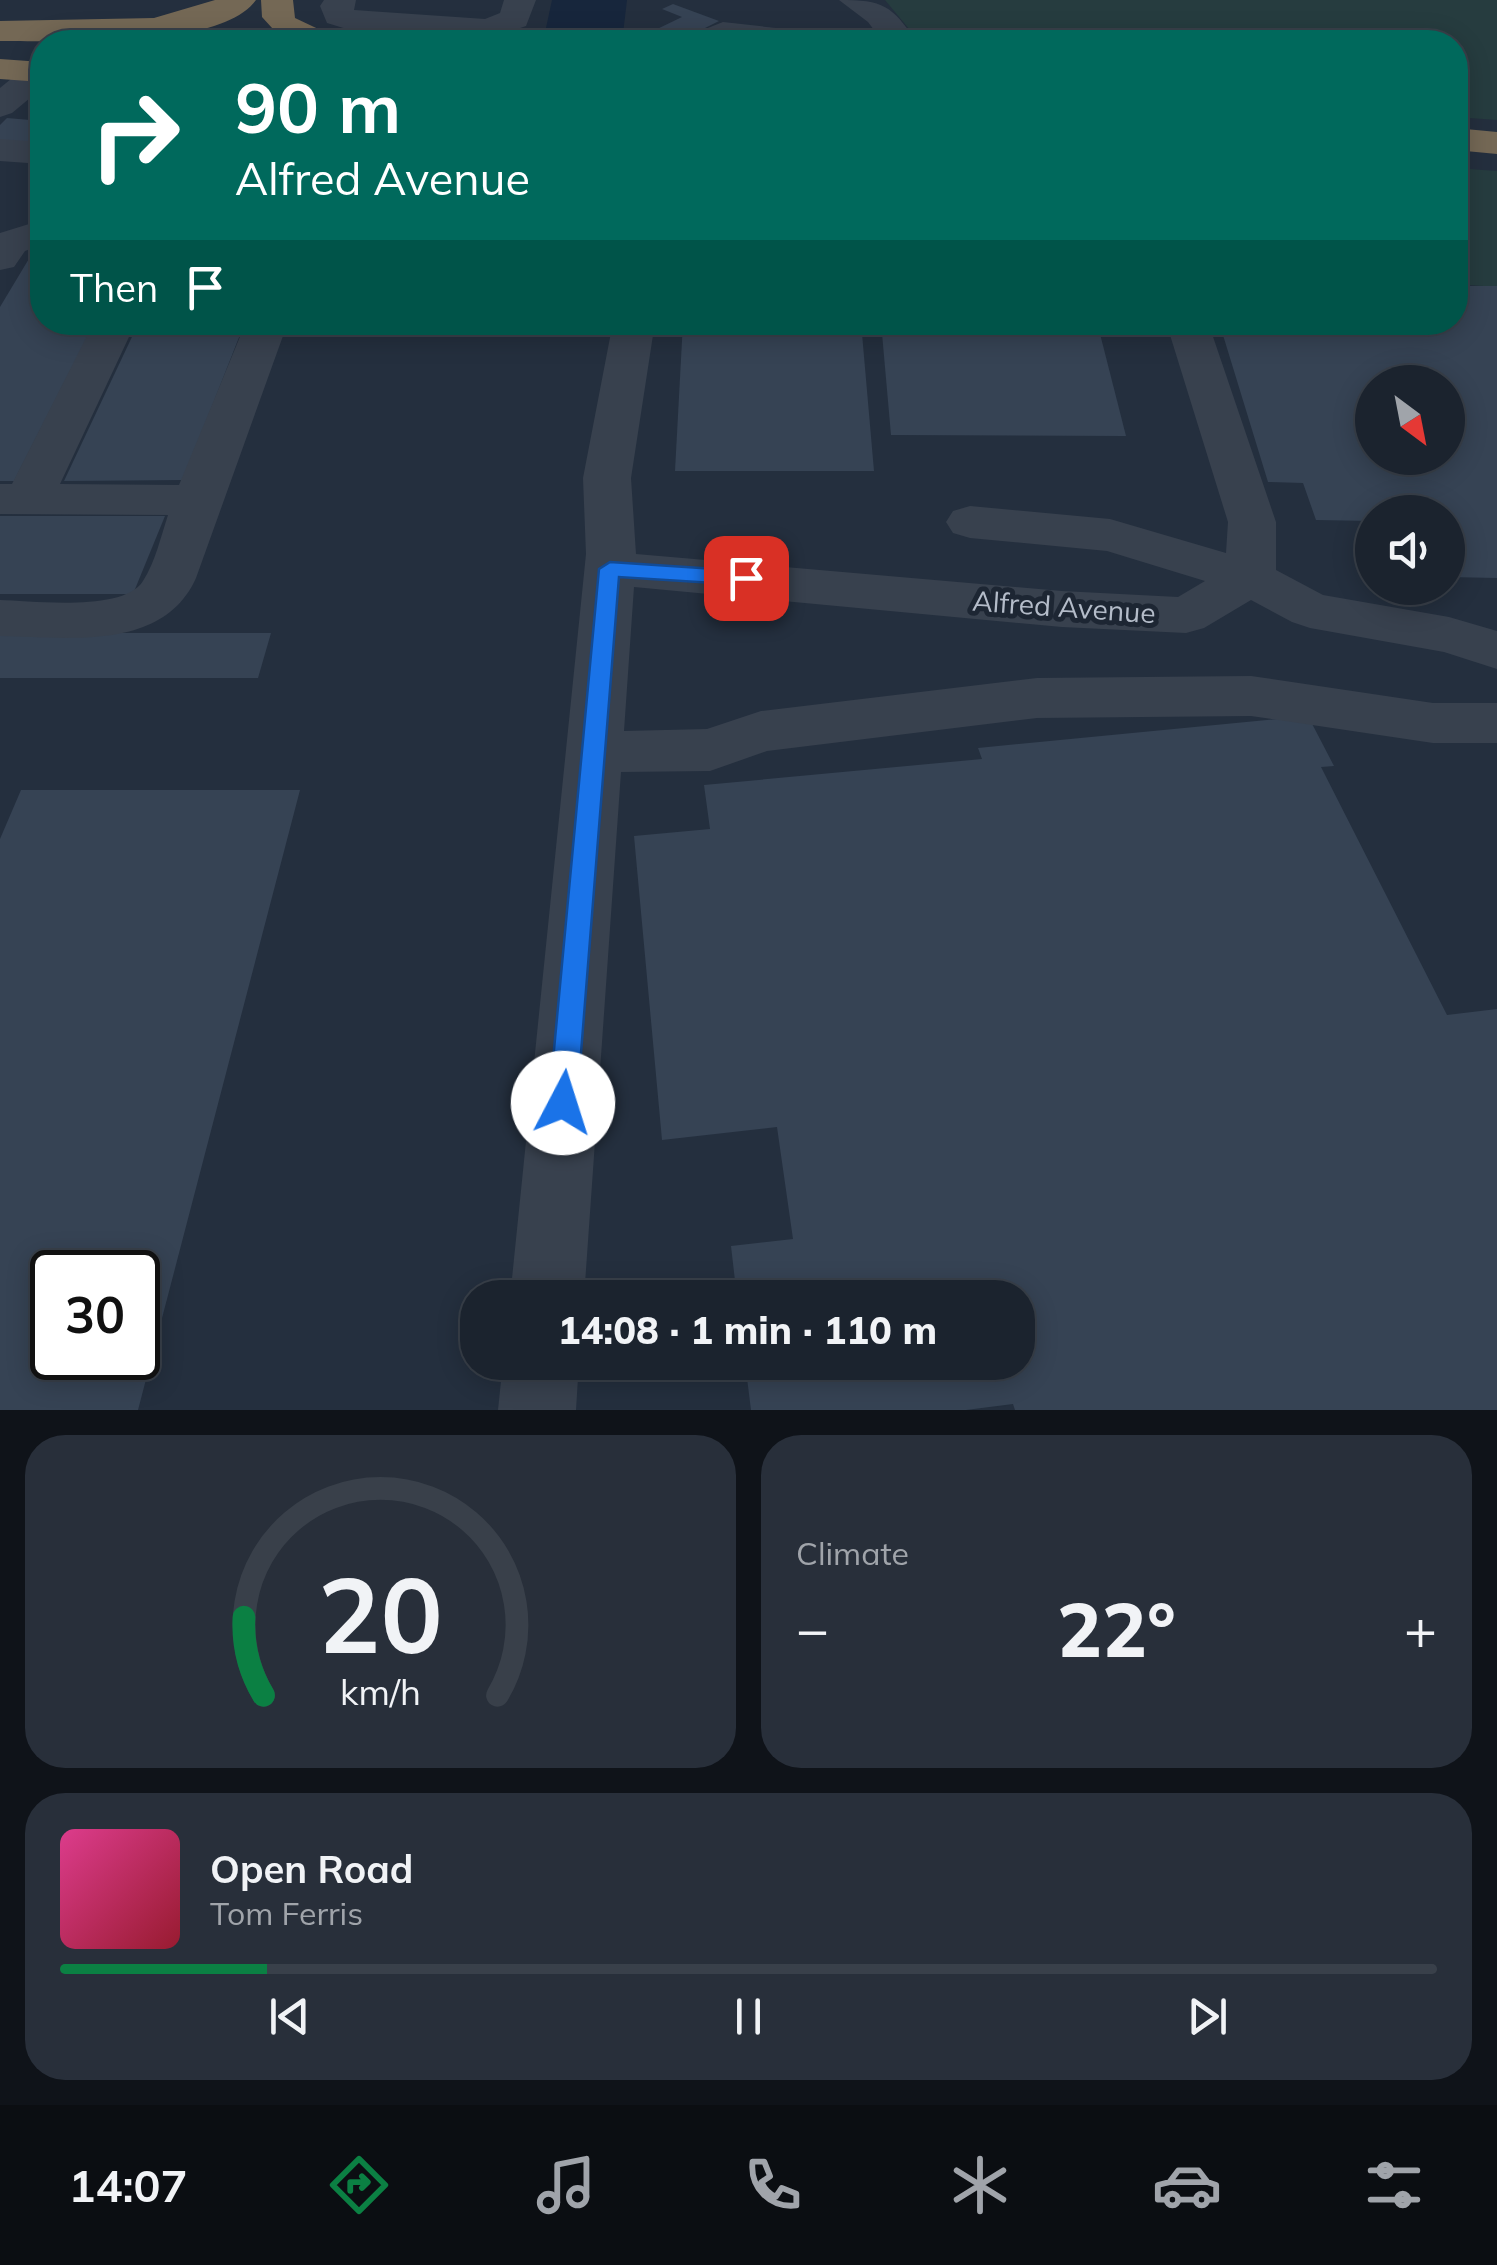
<!DOCTYPE html>
<html lang="en">
<head>
<meta charset="utf-8">
<style>
	:root { --surface:#1b232e; --page:#282f3a; --text:#f1f3f6; --muted:#a0a4aa; --line:#39404a; --accent:#0b8043 }
	body { margin:0; font-family:Mulish,sans-serif; background:var(--page); color:var(--text); height:100vh; display:flex; flex-direction:column; font-size:38px; white-space:nowrap }
	* { box-sizing:border-box; margin:0 }
	p { font-size:32px; color:var(--muted) }
	.icon { flex:none; width:55px; height:55px; fill:none; stroke:currentColor; stroke-width:2; stroke-linecap:round; stroke-linejoin:round }
	.map { position:relative; height:1410px; overflow:hidden }
	.sheet { display:flex; flex-direction:column; gap:25px; padding:25px; background:#0f1319; flex:1 }
	.sheet>* { flex:none }
	.top-card { position:absolute; left:30px; top:30px; width:1438px; height:305px; border-radius:40px; box-shadow:0 5px 25px #0003,0 0 0 2px var(--line); background:#00695c; color:#fff; overflow:hidden }
	.needle { width:65px; rotate:148deg }
	.tools { position:absolute; left:1355px; top:365px; display:grid; gap:20px }
	.tools a { display:grid; place-items:center; width:110px; height:110px; border-radius:50%; background:var(--surface); box-shadow:0 5px 25px #0003,0 0 0 2px var(--line); font-size:50px }
	.speed { position:absolute; left:30px; top:1250px; display:flex; gap:20px; font-size:50px; font-weight:700; text-align:center }
	.speed>* { display:grid; place-content:center; width:130px; height:130px; border-radius:50%; background:var(--surface); box-shadow:0 5px 25px #0003,0 0 0 2px var(--line); line-height:1 }
	.speed .limit { border:5px solid #111; border-radius:15px; background:#fff; color:#111 }
	.pin { position:absolute; display:grid; place-items:center; width:85px; height:85px; color:#fff; margin:-42px; border-radius:20px; box-shadow:0 5px 15px #0006 }
	.me { position:absolute; width:110px; margin:-55px; rotate:5deg; stroke-linejoin:round; filter:drop-shadow(0 0 8px #0008) }
	.turn { display:flex; align-items:center; gap:35px; height:210px; padding:0 40px; font-size:45px }
	.turn .icon { width:130px; height:130px; stroke-width:2.5 }
	.turn b { display:block; font-size:70px; line-height:85px }
	.then { display:flex; align-items:center; height:95px; padding:0 40px; background:#0003; gap:20px; font-size:38px }
	.big { font-size:75px; font-weight:800; line-height:1.1 }
	.sheet .widget { flex:1; display:flex; flex-direction:column; justify-content:center; gap:15px; min-width:0; padding:0 35px; border-radius:40px; background:var(--page) }
	.sheet .dial { align-items:center; gap:0 }
	.dial svg { height:260px; overflow:visible; fill:none; stroke:var(--line); stroke-width:7; stroke-linecap:round; text-anchor:middle }
	.dial text { fill:var(--text); stroke:none }
	.song { display:flex; align-items:center; gap:30px }
	.cover { width:120px; height:120px; border-radius:15px; background:linear-gradient(135deg,hsl(330 70% 55%),hsl(350 70% 35%)) }
	.played { height:10px; border-radius:5px; background:linear-gradient(90deg,var(--accent) 15%,var(--line) 15%) }
	.keys { display:flex; justify-content:space-around; direction:ltr }
	.heat { display:flex; justify-content:space-between; align-items:center; font-size:55px; direction:ltr }
	.sheet .tiles { flex:1; display:grid; gap:25px; grid-template-columns:1fr 1fr }
	.widget:last-child { grid-column:span 2 }
	.trip { position:absolute; left:460px; top:1280px; width:575px; height:100px; border-radius:40px; background:var(--surface); box-shadow:0 5px 25px #0003,0 0 0 2px var(--line); font-weight:800; line-height:100px; text-align:center }
	.tab-bar { display:flex; height:160px; justify-content:space-around; align-items:center; background:#0b0e12; color:var(--muted) }
	.tab-bar .icon { width:70px; height:70px }
	.tab-bar .on { color:var(--accent) }
	.tab-bar b { font-size:45px; color:var(--text) }
	.map>svg:first-child { display:block }
	.green { fill:#263c3f }
	.water { fill:#17263c }
	.building { fill:#364354; fill-rule:evenodd }
	.lines { fill:none; stroke-linecap:round; stroke-linejoin:round }
	.minor { fill:#38414e; fill-rule:evenodd }
	.highway { fill:#746855; fill-rule:evenodd }
	.route { fill:#1a73e8; stroke:#114b97; stroke-width:2.5 }
	.labels { text-anchor:middle; stroke-width:10; stroke-linejoin:round; paint-order:stroke }
	.street-label { font-size:28px; fill:#b4bcc9; stroke:#1d2633 }
</style>
</head>
<body>
<div class="map">
<svg width="1497" height="1410" viewBox="0 0 1497 1410">
	<rect width="100%" height="100%" fill="#242f3e"/>
	<g class="green">
		<polygon points="885,0 1497,0 1497,120 1455,117 1455,42 920,42"/>
		<polygon points="1455,168 1497,171 1497,287 1455,284"/>
	</g>
	<polygon class="water" points="552,0 627,0 622,42 543,42"/>
	<g class="building">
		<polygon points="673,4 719,21 679,41 653,31 682,17 662,9"/>
		<polygon points="7,118 42,121 42,143 0,140 0,125"/>
		<polygon points="39,242 42,242 42,322 95,322 14,481 0,481 0,307"/>
		<path d="M 1455,286 L 1497,286 L 1497,578 L 1448,577 L 1448,512 L 1372,512 L 1372,521 L 1316,520 L 1303,483 L 1268,482 L 1219,322 L 1455,322 ZM 1372,382 L 1448,382 L 1448,458 L 1372,458 Z"/>
		<polygon points="139,322 245,322 183,480 64,481"/>
		<polygon points="683,322 861,322 874,471 675,471"/>
		<polygon points="881,322 1097,322 1126,436 891,435"/>
		<polygon points="0,516 165,516 133,594 0,594"/>
		<polygon points="0,633 271,633 258,678 0,678"/>
		<polygon points="1308,716 1334,766 1321,767 1447,1015 1497,1009 1497,1410 1015,1410 1013,1404 966,1410 751,1410 745,1362 1018,1362 1018,1298 737,1298 731,1246 793,1239 777,1127 662,1140 634,836 710,829 704,785 982,759 978,748"/>
		<path d="M 21,790 L 300,790 L 138,1410 L 0,1410 L 0,839 ZM 52,1272 L 138,1272 L 138,1358 L 52,1358 Z"/>
	</g>
	<g class="lines">
		<g class="minor">
			<polygon points="324,0 356,0 354,10 485,19 500,13 504,0 536,0 526,26 488,39 350,30 327,23 320,6"/>
			<path d="M 839,0 C 884,0 891,5 917,42 L 883,42 L 868,22 Z"/>
			<polygon points="723,22 812,32 824,35 829,42 685,42 690,35"/>
			<polygon points="42,62 42,88 12,113 0,117 0,88 28,65"/>
			<polygon points="0,139 42,142 42,164 0,161"/>
			<polygon points="42,220 42,245 25,251 14,267 0,270 0,233"/>
			<path d="M 94,322 L 136,322 L 60,484 L 179,485 L 246,322 L 288,322 L 196,578 C 163,652 67,637 0,636 L 0,600 C 33,601 124,612 143,581 C 155,563 161,536 168,515 L 0,514 L 0,484 L 12,484 Z"/>
			<polygon points="613,322 655,322 631,478 636,554 1062,591 1178,597 1205,581 1107,551 970,538 953,533 946,522 953,511 970,506 1110,519 1226,553 1228,522 1166,322 1208,322 1276,522 1276,570 1323,595 1449,617 1497,631 1497,669 1444,652 1310,628 1292,622 1251,600 1204,628 1186,633 1062,627 634,587 624,731 707,729 761,711 1037,678 1251,676 1433,703 1497,703 1497,743 1433,743 1251,716 1037,718 767,751 710,771 621,772 584,1298 510,1298 586,554 583,478"/>
			<polygon points="503,1362 579,1362 576,1410 498,1410"/>
		</g>
		<g class="highway">
			<path d="M 215,0 L 256,0 C 221,50 56,41 0,41 L 0,21 L 154,18 Z"/>
			<polygon points="261,0 293,0 295,18 331,35 336,42 283,40 262,17"/>
			<polygon points="0,59 42,62 42,82 0,79"/>
			<polygon points="1455,128 1497,132 1497,154 1455,150"/>
		</g>
	</g>
	<polygon class="route" points="610,562 746,571 757,578 746,585 619,577 577,1103 573,1112 563,1115 553,1112 549,1103 599,569"/>
	<g class="labels">
		<g class="street-label">
			<text transform="translate(1064 607) rotate(4)" y="10">Alfred Avenue</text>
		</g>
	</g>
</svg>
<div class="tools">
<a><svg class="needle" viewBox="-14 -14 28 28"><path d="M0-13l5 13h-10z" fill="#e53935"/><path d="M0 13l5-13h-10z" fill="#a0a4aa"/></svg></a>
<a><svg class="icon" aria-label="sound" viewBox="0 0 24 24"><path d="M4 9h4l5-4v14l-5-4H4zM17 9q2 3 0 6"/></svg></a>
</div>
<div class="speed"><div class="limit">30</div></div>
<div class="pin" style="left:746px;top:578px;background:#d93025"><svg class="icon" aria-label="arrive" viewBox="0 0 24 24"><path d="M6 21V4h12l-3 4 3 4H6"/></svg></div>
<svg class="me" style="left:563px;top:1103px" viewBox="-20 -20 40 40"><circle r="19" fill="#fff"/><path d="M0-13L10 11 0 6-10 11z" fill="#1a73e8"/></svg>
<div class="trip">14:08 · 1 min · 110 m</div>
<div class="top-card">
<div class="turn"><svg class="icon" aria-label="right" viewBox="0 0 24 24"><path d="M7 20v-9h11M14 6l5 5-5 5"/></svg><div><b>90 m</b>Alfred Avenue</div></div>
<div class="then">Then<svg class="icon" aria-label="arrive" viewBox="0 0 24 24"><path d="M6 21V4h12l-3 4 3 4H6"/></svg></div>
</div>
</div>
<section class="sheet">
<div class="tiles">
<div class="widget dial"><svg viewBox="0 0 100 80">
<path d="M14 69A42 42 0 1 1 86 69"/>
<path d="M14 69A42 42 0 0 1 8 45" stroke="#0b8043"/>
<text x="50" y="56" font-size="32" font-weight="700">20</text>
<text x="50" y="72" font-size="11">km/h</text>
</svg></div>
<div class="widget"><p>Climate</p>
<div class="heat"><a>−</a><b class="big">22°</b><a>+</a></div>
</div>
<div class="widget">
<div class="song"><i class="cover"></i><div><b>Open Road</b><p>Tom Ferris</p></div></div>
<div class="played"></div>
<div class="keys"><svg class="icon" aria-label="previous" viewBox="0 0 24 24"><path d="M18 5L8 12l10 7zM5 5v14"/></svg><svg class="icon" aria-label="pause" viewBox="0 0 24 24"><path d="M8 5v14M16 5v14"/></svg><svg class="icon" aria-label="next" viewBox="0 0 24 24"><path d="M6 5l10 7-10 7zM19 5v14"/></svg></div>
</div>
</div>
</section>
<nav class="tab-bar">
<b>14:07</b>
<svg class="icon on" aria-label="directions" viewBox="0 0 24 24"><path d="M12 3l9 9-9 9-9-9zM9 14v-3h6M13 9l2 2-2 2"/></svg>
<svg class="icon" aria-label="music" viewBox="0 0 24 24"><path d="M9 18V5l10-2v13"/><circle cx="6" cy="18" r="3"/><circle cx="16" cy="16" r="3"/></svg>
<svg class="icon" aria-label="phone" viewBox="0 0 24 24"><path d="M5 4h4l2 5-3 2q2 4 5 5l2-3 5 2v4C11 20 4 13 5 4z"/></svg>
<svg class="icon" aria-label="climate" viewBox="0 0 24 24"><path d="M12 3v18M4 7l16 10M4 17L20 7"/></svg>
<svg class="icon" aria-label="car" viewBox="0 0 24 24"><path d="M5 17H2v-5l4-1 3-4h7l3 4 3 1v5h-3M9 17h6M6 11h13"/><circle cx="7" cy="17" r="2"/><circle cx="17" cy="17" r="2"/></svg>
<svg class="icon" aria-label="filters" viewBox="0 0 24 24"><path d="M4 7h16M4 17h16"/><circle cx="9" cy="7" r="2"/><circle cx="15" cy="17" r="2"/></svg>
</nav>
</body>
</html>
